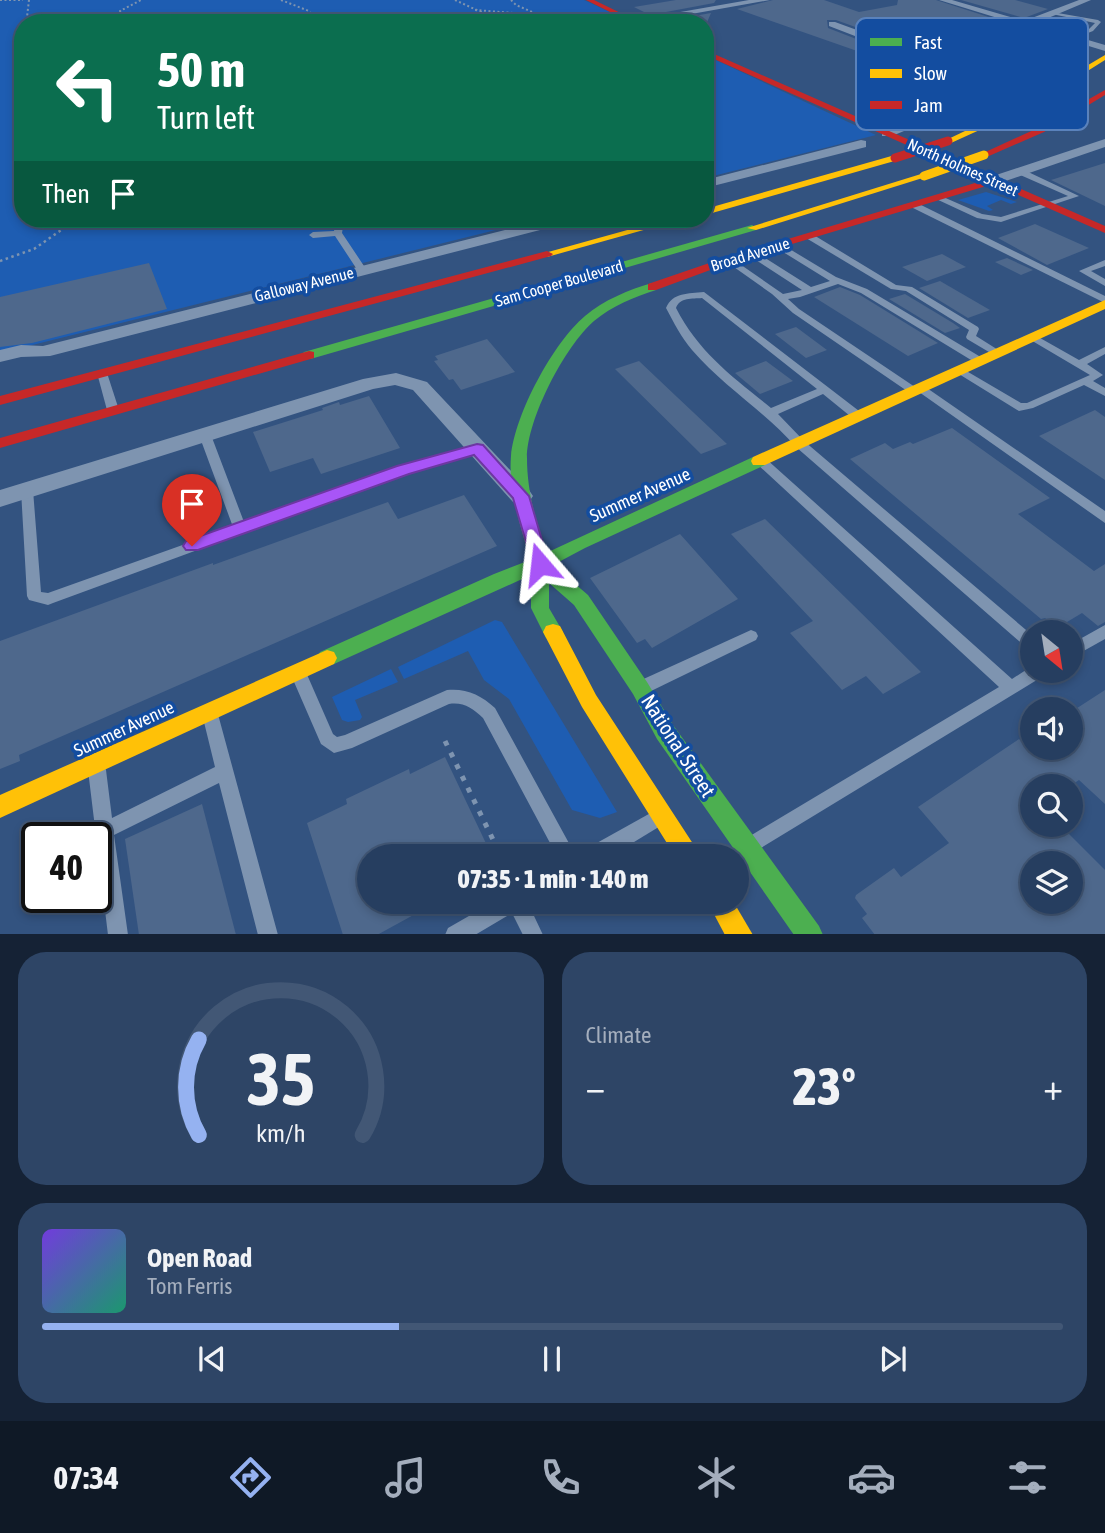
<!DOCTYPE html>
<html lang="en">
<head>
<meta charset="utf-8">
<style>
	:root { --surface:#263e60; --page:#2e4566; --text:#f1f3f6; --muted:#a4aebd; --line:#425775; --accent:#95b2f1 }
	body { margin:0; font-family:"Asap Condensed",sans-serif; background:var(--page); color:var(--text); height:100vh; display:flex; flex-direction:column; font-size:26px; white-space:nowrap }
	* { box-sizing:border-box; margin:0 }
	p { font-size:23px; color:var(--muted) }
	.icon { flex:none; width:38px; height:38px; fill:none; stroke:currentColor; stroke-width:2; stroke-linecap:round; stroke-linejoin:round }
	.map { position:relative; height:934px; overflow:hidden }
	.panel { display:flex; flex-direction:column; gap:18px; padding:18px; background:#152235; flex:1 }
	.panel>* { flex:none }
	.guide { position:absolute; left:14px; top:14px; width:700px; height:214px; border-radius:28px; box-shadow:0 4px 10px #0003,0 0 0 2px var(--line); background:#0b6e4f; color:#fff; overflow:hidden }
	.needle { width:46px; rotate:150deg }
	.controls { position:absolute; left:1020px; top:620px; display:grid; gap:14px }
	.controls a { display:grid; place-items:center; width:63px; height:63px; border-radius:50%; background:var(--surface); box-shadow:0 4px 10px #0003,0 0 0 2px var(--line); font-size:35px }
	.speed { position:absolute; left:21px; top:822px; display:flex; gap:14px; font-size:35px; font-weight:700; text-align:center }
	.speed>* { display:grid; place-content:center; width:91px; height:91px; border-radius:50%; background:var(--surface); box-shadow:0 4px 10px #0003,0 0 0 2px var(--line); line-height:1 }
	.speed .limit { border:4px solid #111; border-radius:10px; background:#fff; color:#111 }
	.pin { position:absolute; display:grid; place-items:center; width:60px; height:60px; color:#fff; margin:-72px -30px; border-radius:50% 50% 50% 0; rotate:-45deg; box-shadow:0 0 7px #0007 }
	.pin .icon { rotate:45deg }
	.me { position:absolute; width:77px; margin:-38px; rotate:343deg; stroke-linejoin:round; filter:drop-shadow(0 0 5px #0008) }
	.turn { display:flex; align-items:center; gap:24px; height:147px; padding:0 28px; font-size:32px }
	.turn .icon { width:91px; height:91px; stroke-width:2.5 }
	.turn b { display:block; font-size:49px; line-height:60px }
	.then { display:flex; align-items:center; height:66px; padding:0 28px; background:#0003; gap:14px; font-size:26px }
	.big { font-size:52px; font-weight:800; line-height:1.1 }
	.panel .card { flex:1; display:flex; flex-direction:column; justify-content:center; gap:10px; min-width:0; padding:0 24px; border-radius:28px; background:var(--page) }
	.panel .dial { align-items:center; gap:0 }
	.dial svg { height:182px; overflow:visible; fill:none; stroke:var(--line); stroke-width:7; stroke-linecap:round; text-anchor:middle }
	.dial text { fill:var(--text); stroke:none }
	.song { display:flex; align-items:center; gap:21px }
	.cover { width:84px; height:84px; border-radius:10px; background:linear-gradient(135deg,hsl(260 70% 55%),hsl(160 70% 35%)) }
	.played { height:7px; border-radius:4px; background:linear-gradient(90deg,var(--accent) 35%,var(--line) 35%) }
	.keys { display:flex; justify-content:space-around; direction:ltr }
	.heat { display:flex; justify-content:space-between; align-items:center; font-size:38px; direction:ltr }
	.panel .tiles { flex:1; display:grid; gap:18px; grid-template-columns:1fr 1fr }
	.card:last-child { grid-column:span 2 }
	.trip { position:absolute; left:357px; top:844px; width:392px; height:70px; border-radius:35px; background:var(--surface); box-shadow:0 4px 10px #0003,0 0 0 2px var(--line); font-weight:800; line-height:70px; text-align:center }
	.menu { display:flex; height:112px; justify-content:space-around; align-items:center; background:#0f1926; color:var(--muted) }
	.menu .icon { width:49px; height:49px }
	.menu .current { color:var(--accent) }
	.menu b { font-size:32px; color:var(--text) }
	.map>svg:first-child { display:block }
	.green { fill:#1e5db2 }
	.building { fill:#4e688c; fill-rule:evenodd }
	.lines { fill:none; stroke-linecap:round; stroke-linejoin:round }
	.path-far2 { stroke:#7e94b0; stroke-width:2; stroke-dasharray:2 2.5; stroke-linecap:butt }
	.path-far1 { stroke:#7e94b0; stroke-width:2.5; stroke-dasharray:2.5 3.5; stroke-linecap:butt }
	.path { stroke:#7e94b0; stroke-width:5; stroke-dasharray:5 8; stroke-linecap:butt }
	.lane { fill:#7e94b0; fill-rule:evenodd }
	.street { fill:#7e94b0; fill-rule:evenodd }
	.fast { fill:#4caf50; fill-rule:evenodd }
	.slow { fill:#ffc107; fill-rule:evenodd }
	.jam { fill:#c62828; fill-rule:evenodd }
	.slow-bridge { stroke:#ffc107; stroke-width:9 }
	.jam-bridge { stroke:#c62828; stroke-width:9 }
	.route { fill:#a855f7; stroke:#6d37a1; stroke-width:2 }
	.labels { text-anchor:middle; stroke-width:7; stroke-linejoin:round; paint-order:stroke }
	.far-street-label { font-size:16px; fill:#fff; stroke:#134da0 }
	.street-label { font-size:18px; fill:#fff; stroke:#134da0 }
	.near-street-label { font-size:21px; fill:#fff; stroke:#134da0 }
	.key { fill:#134da0; stroke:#5a82bc; stroke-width:2 }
	.key-label { font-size:19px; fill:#fff }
</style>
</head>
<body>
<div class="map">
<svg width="1105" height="935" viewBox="0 0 1105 935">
	<rect width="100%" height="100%" fill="#335380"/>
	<g class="green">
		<polygon points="0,0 584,0 634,23 23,23 23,219 540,219 0,353"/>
		<polygon points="705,55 876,135 705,178"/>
		<polygon points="986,192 1017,202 1011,204 1001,200 987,206 993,210 989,211 958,200"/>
		<polygon points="495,620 502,622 617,812 600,818 572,810 509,699 484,680 468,651 404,679 398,667"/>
		<polygon points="391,669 398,682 355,700 362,717 360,720 348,722 342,720 332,697"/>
	</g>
	<g class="building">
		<polygon points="676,0 716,0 714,3 650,15 634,7"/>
		<polygon points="773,0 824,0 859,12 897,5 898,0 936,0 1063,41 988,59 1004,65 977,71 836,20 827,20 828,28 954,77 940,80 737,9"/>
		<polygon points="961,0 1015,0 1048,9 1024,18"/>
		<polygon points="711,13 705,27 705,23 665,21"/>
		<polygon points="1056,18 1090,25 1072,33 1042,24"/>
		<polygon points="1105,163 1105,206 1051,180"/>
		<polygon points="1035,224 1089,248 1047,265 998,238"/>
		<polygon points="942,254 966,267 927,281 902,267"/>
		<polygon points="1007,258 1033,270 1021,275 995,262"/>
		<polygon points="149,263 167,309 32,343 0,347 0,297"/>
		<polygon points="940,281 990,310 968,318 919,288"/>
		<polygon points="840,287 860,295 938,343 908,356 814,297"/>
		<polygon points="905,294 953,323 960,328 945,333 889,299"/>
		<polygon points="796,327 827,350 806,358 775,334"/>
		<polygon points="487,339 515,372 461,390 453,379 449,380 434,361 438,360 435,356"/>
		<polygon points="639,361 677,397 727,444 701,454 615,369"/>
		<polygon points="766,361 793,381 760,394 735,373"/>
		<polygon points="369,396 400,448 321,474 313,458 270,472 253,432 323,410 322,408 339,402 340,405"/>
		<polygon points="1095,410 1105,417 1105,480 1039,436"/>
		<polygon points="952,428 1050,498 1018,514 1094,571 1105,564 1105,622 1098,626 1082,613 1057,628 1045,618 1041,619 850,459 885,443 893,449 910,442 913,444"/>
		<polygon points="464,495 497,546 19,755 20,761 0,769 0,641 213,563 213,565 388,502 398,519"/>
		<polygon points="765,519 851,603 921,672 883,694 866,676 842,690 790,633 813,621 731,534"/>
		<polygon points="680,534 738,599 652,648 645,639 637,643 590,578"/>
		<path d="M 1105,690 L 1105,804 L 1079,780 L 1070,786 L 1032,786 L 1032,824 L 1059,824 L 1105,870 L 1105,935 L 875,935 L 862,918 L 867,914 L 855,898 L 856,895 L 894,868 L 901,877 L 949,843 L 918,807 L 1019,739 L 1028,747 L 1071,747 L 1071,712 ZM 1032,863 L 1071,863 L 1071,901 L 1032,901 Z"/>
		<polygon points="445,757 492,856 369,856 369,901 439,901 377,935 343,935 307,823 347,804 346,799 409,769 410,774"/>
		<polygon points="202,804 236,935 139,935 125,839"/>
	</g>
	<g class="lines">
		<g class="path-far2">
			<polyline points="0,0 23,0"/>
			<polyline points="29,0 27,17 32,23"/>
			<polyline points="281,0 309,11 319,23"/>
			<polyline points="455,0 481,12 480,18 488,23"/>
			<polyline points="511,0 516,5 558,23"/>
			<polyline points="475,10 539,15"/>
			<polyline points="135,23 120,11 141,0"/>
		</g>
		<polyline class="path-far1" points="0,261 34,249 77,219"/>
		<polyline class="path" points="445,741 501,856"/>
		<g class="lane">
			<polygon points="1052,12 1098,20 1101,22 1093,31 1070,40 1068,37 1089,29 1095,23 1052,14"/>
			<polygon points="1018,170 1024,170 1079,196 1001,222 977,218 934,198 941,196 982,214 1001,217 1068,196 1018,174"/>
			<polygon points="911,203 917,203 1105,296 1105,303 911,207"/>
			<polygon points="342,219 350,219 343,227 342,233 366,269 364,271 358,271 335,236 313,238 309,235 313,232 334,231 335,226"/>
			<polygon points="806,234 812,234 896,285 912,287 978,327 979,329 976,336 1003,353 998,356 994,355 967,339 966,337 969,330 906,291 891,289 806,238"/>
			<polygon points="778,242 836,277 867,289 984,359 985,361 984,363 976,363 861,293 838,284 800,297 788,299 799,309 915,387 924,386 1105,511 1105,523 919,392 910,393 793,313 772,294 724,260 731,258 783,294 802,290 748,255 748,251 754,251 811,287 830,281 775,247 775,243"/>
			<polygon points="1105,260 1105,266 1091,271 1105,279 1105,286 1079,271"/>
			<path d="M 704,292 L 863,414 L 865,417 L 863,420 L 855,420 L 823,394 L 778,414 L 804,441 L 1032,635 L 1032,650 L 1027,648 L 796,447 C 764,411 723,386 692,350 C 681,337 674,323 666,308 C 673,292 688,294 704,292 ZM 702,298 L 817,389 L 771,408 C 733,377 699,353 676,308 C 680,297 692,299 702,298 Z"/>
			<polygon points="1033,334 1079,360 1105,347 1105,354 1087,364 1103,375 1093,381 1105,388 1105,396 1084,385 1033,408 1019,411 954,371 959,368 963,369 1021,403 1027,403 1090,375 1029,339 1029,335"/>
			<polygon points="102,370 107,373 119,410 117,413 113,414 107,410 97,373"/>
			<polygon points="205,431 211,435 244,522 399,467 477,445 483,449 481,452 407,473 53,603 48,605 29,600 27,596 21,490 23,487 31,487 33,490 41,592 48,593 233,527 199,435"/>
			<polygon points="761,457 765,458 1012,679 1032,666 1032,670 1048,670 1045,675 756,851 750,848 747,842 750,836 999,687 757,464 755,461 757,458"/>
			<polygon points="1105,625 1105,639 1071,658 1071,644"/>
			<polygon points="751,630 756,632 758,636 756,640 649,692 643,694 637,692 635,687 637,682"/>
			<path d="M 299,668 L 305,670 L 333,734 L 337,737 L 345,735 L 447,690 C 466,688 481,695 495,708 L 576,856 L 557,856 L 483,718 C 472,708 464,702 449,704 L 352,748 L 334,753 L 321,744 L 291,675 L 293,670 Z"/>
			<polygon points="211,711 217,713 219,718 278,935 258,935 219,783 114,835 128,935 108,935 88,770 91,764 97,762 103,764 106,770 112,818 215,767 203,718 205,713"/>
			<polygon points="656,810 662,813 665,819 662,825 611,856 584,856 586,849"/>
			<polygon points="495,901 527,901 543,935 523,935 512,913 475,935 445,935 448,928"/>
		</g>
		<g class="street">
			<polygon points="749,0 770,0 641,23 629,21"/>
			<polygon points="939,0 952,0 1024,21 1079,0 1091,0 1034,24 1105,45 1105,51"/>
			<polygon points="829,22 835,22 988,78 994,86 964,106 892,136 882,136 882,130 956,100 982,85 829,26"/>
			<polygon points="1105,139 1105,147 997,184 987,184 985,181 987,178"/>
			<polygon points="861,140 866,141 866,147 705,188 705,180"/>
			<polygon points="549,219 574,219 571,222 50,356 21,357 0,362 0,350 21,345 43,346"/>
			<polygon points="396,373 427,382 529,490 533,496 529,502 521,504 513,502 413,390 395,385 373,389 0,507 0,490 363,379"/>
		</g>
		<g class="fast">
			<polygon points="752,225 757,228 756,230 314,358 309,359 302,355 304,352"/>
			<path d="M 652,283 L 656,284 L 656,290 C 634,297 612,306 594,321 C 565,346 527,419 527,458 C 527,492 536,521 546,553 L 753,457 L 765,457 L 767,461 L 765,465 L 585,548 L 553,565 L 588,595 L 647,682 L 673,725 L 819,926 L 823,935 L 794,935 L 657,739 L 633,694 L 574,605 L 549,583 L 549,608 L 563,632 L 560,638 L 553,640 L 546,638 L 531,608 L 531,575 L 334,664 L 327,666 L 320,664 L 317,658 L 320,652 L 494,574 L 530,560 C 521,526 508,492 511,456 C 515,414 553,343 585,316 C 604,300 628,290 652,283 Z"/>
		</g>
		<g class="slow">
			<polygon points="1105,55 1105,60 1032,106 951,143 944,141 1026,102"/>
			<polygon points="895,155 900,158 898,160 705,215 705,209"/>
			<polygon points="921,174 929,176 756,230 747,228"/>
			<polygon points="667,219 683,219 547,257 541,254"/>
			<polygon points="1105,300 1105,309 765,465 753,465 751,461 753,457"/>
			<polygon points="553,624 560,626 596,695 701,856 675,856 582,707 543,632 546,626"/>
			<polygon points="327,650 334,652 337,658 334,664 0,818 0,795"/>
			<polygon points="707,901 733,901 753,935 725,935"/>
		</g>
		<g class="jam">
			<polygon points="586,0 594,0 641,23 632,23"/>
			<polygon points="705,50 1105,226 1105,233 993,184 732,262 656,290 648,290 648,284 724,258 985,180 705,55"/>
			<polygon points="1105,90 1105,95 1044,132 989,156 981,154 1038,128"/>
			<polygon points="547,251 553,254 551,256 0,405 0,396"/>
			<polygon points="309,351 314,352 314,358 0,448 0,438"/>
		</g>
		<polyline class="slow-bridge" points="924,176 984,155"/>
		<polyline class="jam-bridge" points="895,158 948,141"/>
	</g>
	<polygon class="route" points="477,444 483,445 529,496 549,564 547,569 534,569 513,498 474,455 409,474 198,550 186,550 183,546 186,541 397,466"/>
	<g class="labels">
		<g class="far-street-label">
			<text transform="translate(963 167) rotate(24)" y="6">North Holmes Street</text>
			<text transform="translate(750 254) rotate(-17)" y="6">Broad Avenue</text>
			<text transform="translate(559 283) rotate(-16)" y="6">Sam Cooper Boulevard</text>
			<text transform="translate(304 284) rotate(-14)" y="6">Galloway Avenue</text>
		</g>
		<g class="street-label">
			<text transform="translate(640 495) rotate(-24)" y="6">Summer Avenue</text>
			<text transform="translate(124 729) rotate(-25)" y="6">Summer Avenue</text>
		</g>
		<g class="near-street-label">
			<text transform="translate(678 746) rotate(57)" y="7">National Street</text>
		</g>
	</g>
	<rect x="856" y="18" width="232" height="112" rx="10" class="key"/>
	<rect x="870" y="38" width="32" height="8" fill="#4caf50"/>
	<rect x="870" y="69" width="32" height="9" fill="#ffc107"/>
	<rect x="870" y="101" width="32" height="8" fill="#c62828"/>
	<g class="key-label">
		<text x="914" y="49">Fast</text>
		<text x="914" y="80">Slow</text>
		<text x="914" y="112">Jam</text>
	</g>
</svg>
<div class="controls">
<a><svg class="needle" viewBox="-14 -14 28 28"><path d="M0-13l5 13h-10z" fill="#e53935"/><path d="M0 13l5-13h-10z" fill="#a4aebd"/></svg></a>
<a><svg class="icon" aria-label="sound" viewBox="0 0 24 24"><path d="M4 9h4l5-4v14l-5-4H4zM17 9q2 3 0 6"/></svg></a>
<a><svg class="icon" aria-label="search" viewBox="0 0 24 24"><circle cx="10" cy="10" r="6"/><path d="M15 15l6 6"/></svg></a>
<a><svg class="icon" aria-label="layers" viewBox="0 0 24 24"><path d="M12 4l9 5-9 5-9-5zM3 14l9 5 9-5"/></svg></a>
</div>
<div class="speed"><div class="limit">40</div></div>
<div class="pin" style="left:192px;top:546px;background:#d93025"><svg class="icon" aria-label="arrive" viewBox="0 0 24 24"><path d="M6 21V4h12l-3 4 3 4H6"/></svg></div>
<svg class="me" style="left:540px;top:564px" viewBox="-20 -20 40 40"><path d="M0-17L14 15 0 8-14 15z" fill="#a855f7" stroke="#fff" stroke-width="4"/></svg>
<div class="trip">07:35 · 1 min · 140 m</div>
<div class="guide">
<div class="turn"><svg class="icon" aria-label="left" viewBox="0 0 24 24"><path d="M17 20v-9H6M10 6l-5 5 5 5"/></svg><div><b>50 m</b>Turn left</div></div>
<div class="then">Then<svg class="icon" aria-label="arrive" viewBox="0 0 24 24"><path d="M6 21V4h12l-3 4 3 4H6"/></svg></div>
</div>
</div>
<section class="panel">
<div class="tiles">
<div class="card dial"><svg viewBox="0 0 100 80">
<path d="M14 69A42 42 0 1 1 86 69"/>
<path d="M14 69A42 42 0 0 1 14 27" stroke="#95b2f1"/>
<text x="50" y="56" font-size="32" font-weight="700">35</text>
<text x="50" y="72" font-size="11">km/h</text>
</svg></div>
<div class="card"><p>Climate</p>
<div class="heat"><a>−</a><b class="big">23°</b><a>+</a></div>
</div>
<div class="card">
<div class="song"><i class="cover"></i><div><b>Open Road</b><p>Tom Ferris</p></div></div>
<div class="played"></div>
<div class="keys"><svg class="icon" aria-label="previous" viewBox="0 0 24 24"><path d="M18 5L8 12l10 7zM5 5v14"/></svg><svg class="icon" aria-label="pause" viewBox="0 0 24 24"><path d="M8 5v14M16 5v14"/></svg><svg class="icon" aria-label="next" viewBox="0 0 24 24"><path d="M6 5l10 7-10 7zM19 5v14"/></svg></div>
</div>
</div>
</section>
<nav class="menu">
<b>07:34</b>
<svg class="icon current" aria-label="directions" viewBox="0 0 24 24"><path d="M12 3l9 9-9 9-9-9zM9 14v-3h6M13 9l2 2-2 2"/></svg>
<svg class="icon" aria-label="music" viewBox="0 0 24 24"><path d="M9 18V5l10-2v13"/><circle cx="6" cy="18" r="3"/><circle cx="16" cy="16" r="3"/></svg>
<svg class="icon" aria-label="phone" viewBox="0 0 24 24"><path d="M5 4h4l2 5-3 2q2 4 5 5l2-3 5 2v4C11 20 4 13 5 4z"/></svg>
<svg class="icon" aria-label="climate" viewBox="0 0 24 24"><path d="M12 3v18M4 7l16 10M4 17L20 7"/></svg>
<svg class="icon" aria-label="car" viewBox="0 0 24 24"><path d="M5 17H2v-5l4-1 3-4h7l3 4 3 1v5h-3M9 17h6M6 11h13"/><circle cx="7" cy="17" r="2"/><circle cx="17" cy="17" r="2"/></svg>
<svg class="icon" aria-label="filters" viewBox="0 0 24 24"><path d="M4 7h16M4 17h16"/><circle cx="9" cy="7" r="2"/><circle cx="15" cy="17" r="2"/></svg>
</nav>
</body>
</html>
